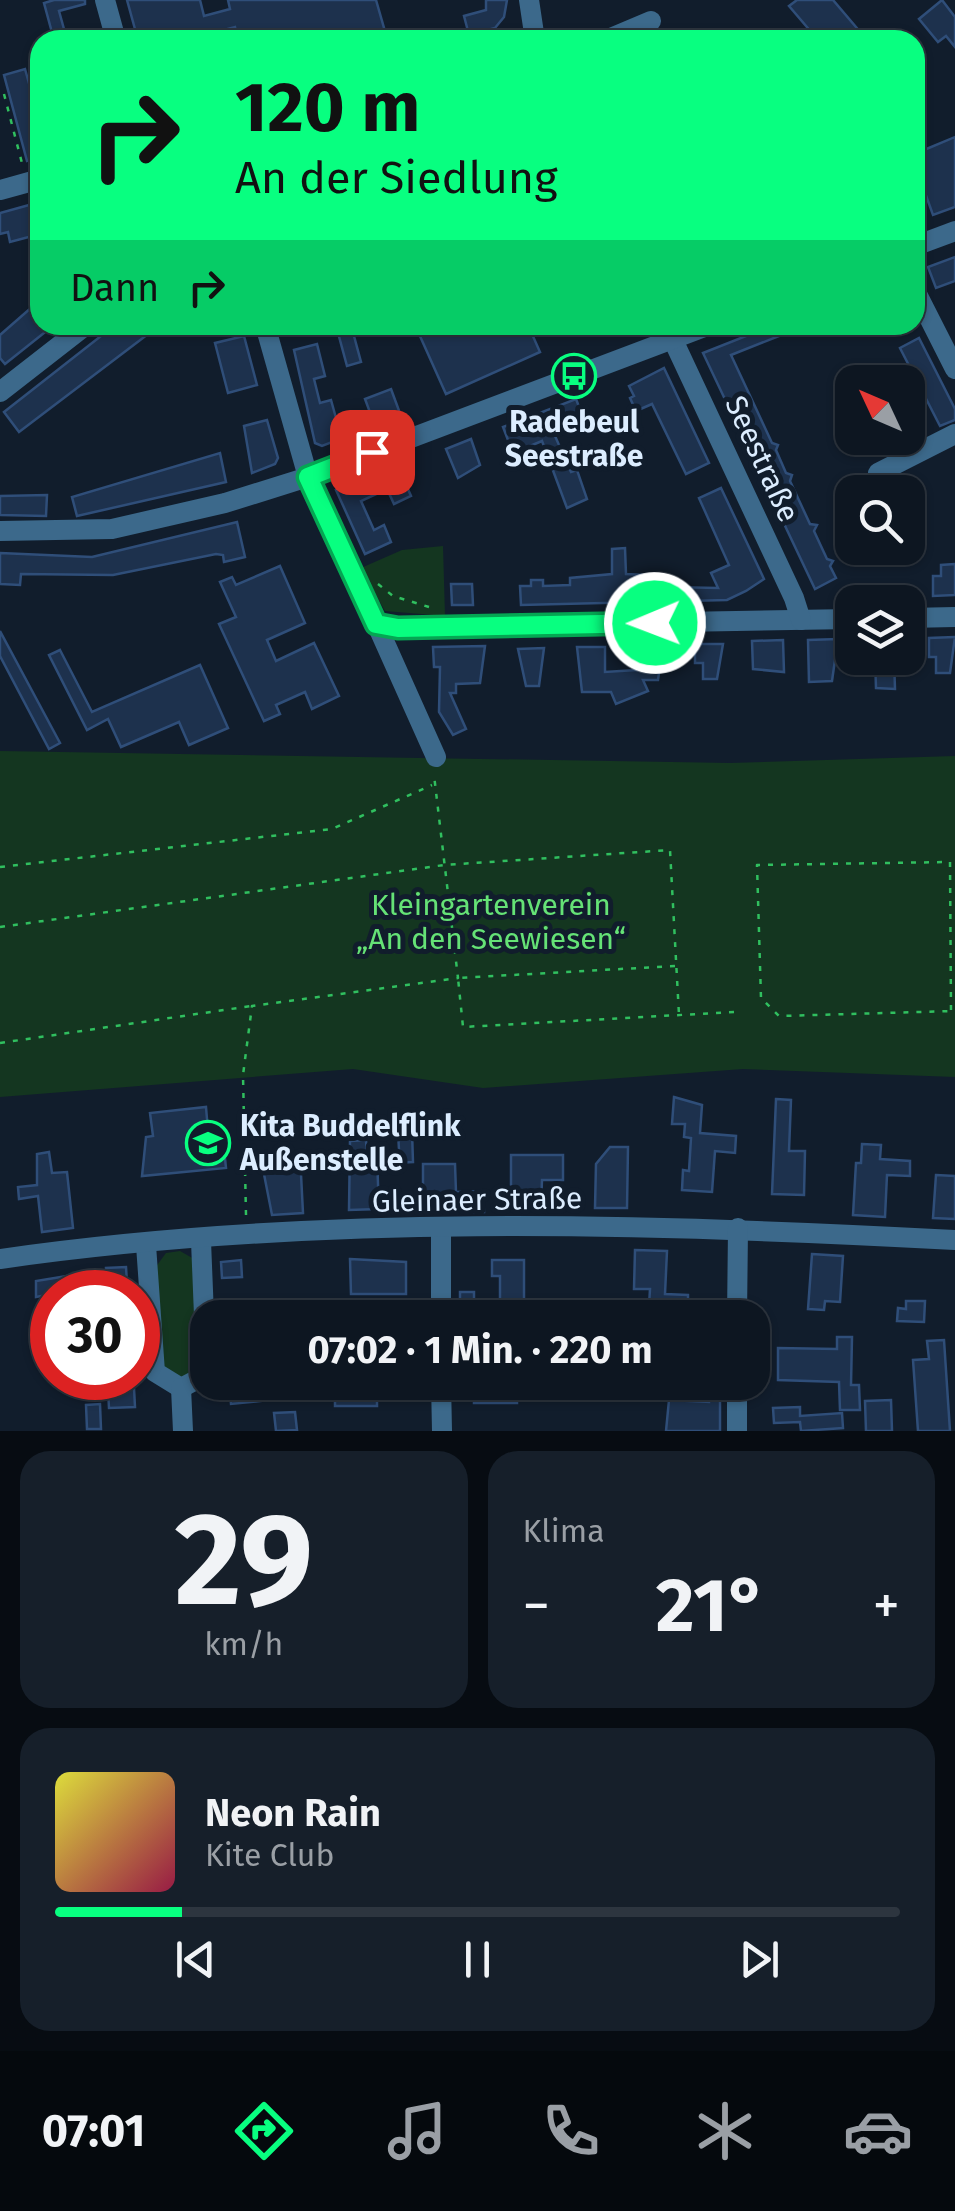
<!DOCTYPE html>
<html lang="de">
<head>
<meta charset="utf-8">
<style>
	:root { --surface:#0d1621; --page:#161f2a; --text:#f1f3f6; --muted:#9a9fa5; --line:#2d353f; --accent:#08ff80 }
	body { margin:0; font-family:"Fira Sans",sans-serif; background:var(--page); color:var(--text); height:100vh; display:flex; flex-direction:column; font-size:38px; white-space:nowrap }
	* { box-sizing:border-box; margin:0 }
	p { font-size:32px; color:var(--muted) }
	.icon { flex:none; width:55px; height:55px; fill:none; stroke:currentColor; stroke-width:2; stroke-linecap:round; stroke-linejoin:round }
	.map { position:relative; height:1431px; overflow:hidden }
	.sheet { display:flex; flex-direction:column; gap:20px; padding:20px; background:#070c12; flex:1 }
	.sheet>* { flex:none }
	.hud { position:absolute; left:30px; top:30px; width:895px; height:305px; border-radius:30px; box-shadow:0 2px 8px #0004,0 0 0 2px var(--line); background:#08ff80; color:#111; overflow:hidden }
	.needle { width:65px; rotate:314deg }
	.controls { position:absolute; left:835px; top:365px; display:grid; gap:20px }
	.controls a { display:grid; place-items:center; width:90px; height:90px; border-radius:20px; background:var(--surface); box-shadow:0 2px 8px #0004,0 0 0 2px var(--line); font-size:50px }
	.speed { position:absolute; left:30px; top:1270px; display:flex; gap:20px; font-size:50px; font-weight:700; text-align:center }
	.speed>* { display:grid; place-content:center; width:130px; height:130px; border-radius:50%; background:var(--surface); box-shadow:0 2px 8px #0004,0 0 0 2px var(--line); line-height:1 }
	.speed .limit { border:15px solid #d22; background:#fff; color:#111 }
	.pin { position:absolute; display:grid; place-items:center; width:85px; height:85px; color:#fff; margin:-42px; border-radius:20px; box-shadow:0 5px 15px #0006 }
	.me { position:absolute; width:110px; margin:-55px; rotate:269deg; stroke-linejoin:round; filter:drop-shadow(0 0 8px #0008) }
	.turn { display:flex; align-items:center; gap:35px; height:210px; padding:0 40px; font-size:45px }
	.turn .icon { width:130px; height:130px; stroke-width:2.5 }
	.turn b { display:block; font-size:70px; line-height:85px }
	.then { display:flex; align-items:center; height:95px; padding:0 40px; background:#0003; gap:20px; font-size:38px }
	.big { font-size:75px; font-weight:700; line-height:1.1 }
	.sheet .widget { flex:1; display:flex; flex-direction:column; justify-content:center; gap:15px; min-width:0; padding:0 35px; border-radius:30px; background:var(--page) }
	.sheet .dial { align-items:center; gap:0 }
	.dial b { font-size:130px; line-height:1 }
	.song { display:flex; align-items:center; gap:30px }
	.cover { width:120px; height:120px; border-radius:15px; background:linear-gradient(135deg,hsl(60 70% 55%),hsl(340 70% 35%)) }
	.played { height:10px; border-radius:5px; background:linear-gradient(90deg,var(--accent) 15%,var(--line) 15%) }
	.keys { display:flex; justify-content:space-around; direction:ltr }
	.heat { display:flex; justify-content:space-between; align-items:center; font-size:55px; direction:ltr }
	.sheet .tiles { flex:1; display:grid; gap:20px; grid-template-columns:1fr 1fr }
	.widget:last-child { grid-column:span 2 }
	.trip { position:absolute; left:190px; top:1300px; width:580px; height:100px; border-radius:30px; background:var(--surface); box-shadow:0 2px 8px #0004,0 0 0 2px var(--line); font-weight:700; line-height:100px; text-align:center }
	.tab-bar { display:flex; height:160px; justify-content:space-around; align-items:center; background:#05090d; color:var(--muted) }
	.tab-bar .icon { width:70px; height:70px }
	.tab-bar .active { color:var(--accent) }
	.tab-bar b { font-size:45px; color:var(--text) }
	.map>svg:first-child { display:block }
	.green { fill:#143620 }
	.building { fill:#1d314d; stroke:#2f4e79; stroke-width:2.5 }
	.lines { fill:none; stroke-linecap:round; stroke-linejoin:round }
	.path { stroke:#30bf5f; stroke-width:2.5; stroke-dasharray:5 8; stroke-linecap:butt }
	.minor { stroke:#3c698b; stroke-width:20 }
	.route-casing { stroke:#05a653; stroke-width:25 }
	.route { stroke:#08ff80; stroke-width:18 }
	.labels { text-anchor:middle; stroke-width:10; stroke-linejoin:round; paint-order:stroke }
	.poi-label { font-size:30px; font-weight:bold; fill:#dcedff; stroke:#111d2c }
	.street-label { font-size:30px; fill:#dcedff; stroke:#111d2c }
	.park-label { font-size:30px; fill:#65e276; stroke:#111d2c }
</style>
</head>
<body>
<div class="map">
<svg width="955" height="1431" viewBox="0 0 955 1431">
	<rect width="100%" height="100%" fill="#111d2c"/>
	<g class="green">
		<polygon points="443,546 445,616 385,611 361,568 402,550"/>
		<polygon points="0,751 730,763 955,756 955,1077 743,1069 483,1088 353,1069 0,1097"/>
		<polygon points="180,1251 194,1259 201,1356 185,1381 164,1371 155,1268 166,1253"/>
	</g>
	<g class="building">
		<polygon points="54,0 85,0 85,4 59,11 67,40 54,40 44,3"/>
		<polygon points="127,0 200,0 204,16 230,9 228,0 376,0 386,35 368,40 238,40 235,27 208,34 210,40 138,40"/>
		<polygon points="486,0 507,0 504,17 495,28 469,35 464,16 486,10"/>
		<polygon points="797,0 833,0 867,40 818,40 789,6"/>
		<polygon points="942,0 955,17 955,47 946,36 938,42 919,19"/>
		<polygon points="25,69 40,123 40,157 27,161 4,75"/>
		<polygon points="915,128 924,150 955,137 955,207 933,215 915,165"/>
		<polygon points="40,202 40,234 10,242 8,232 0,234 0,213"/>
		<polygon points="955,257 955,281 936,288 928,267"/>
		<polygon points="40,300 40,325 54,325 5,364 0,358 0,335"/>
		<polygon points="115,325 160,325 19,432 4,412"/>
		<polygon points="351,325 361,362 347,366 337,329"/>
		<polygon points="415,325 528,325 540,352 446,394"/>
		<polygon points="774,325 779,336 731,355 772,443 778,445 776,450 786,473 792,475 790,481 810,524 817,525 814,531 827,559 833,561 830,566 836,578 815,589 703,353"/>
		<polygon points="244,336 257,385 228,393 215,343"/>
		<polygon points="919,338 955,409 955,420 940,426 900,348"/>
		<polygon points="317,344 325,376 314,379 320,403 331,400 336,418 345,415 353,434 322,446 315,443 294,350"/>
		<polygon points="664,368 709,463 686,474 652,404 636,411 630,398 634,396 629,386"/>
		<polygon points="391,389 401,416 375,426 365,399"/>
		<polygon points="576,399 586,425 555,436 571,472 577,470 587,499 567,508 542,441 513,453 503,427"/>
		<polygon points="267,420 278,458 275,464 252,473 244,426"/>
		<polygon points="471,439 480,465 458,478 446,449"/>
		<polygon points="220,453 226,482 77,516 72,497"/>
		<polygon points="398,467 411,496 394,504 387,489 361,501 374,530 384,525 391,542 365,554 336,490"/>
		<polygon points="721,488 764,579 746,591 727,600 521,605 520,586 531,586 531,580 543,580 543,586 570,585 570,578 612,574 612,549 625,548 626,574 667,576 667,587 718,588 711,573 729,565 699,498"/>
		<polygon points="47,495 46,516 0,515 0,496"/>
		<polygon points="237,522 245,557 224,562 223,555 216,554 113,575 21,574 20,585 0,584 0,553 92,557"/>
		<polygon points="955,564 955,595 933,596 933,576 941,576 941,565"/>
		<polygon points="280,566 305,623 267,640 276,661 314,643 339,696 312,709 305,692 276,705 280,714 264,721 219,624 236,617 220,582 232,577 236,585"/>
		<polygon points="451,584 472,584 473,605 452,605"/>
		<polygon points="0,631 60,743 49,749 0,656"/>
		<polygon points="955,637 950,673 936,673 936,657 929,657 929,638"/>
		<polygon points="838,639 832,681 809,682 808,640"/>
		<polygon points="783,640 784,672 753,669 752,641"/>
		<polygon points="695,644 723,644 717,679 703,679 703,663 695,663"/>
		<polygon points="636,645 663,645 658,680 643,680 648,691 616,704 611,692 582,692 577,647 605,647 605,672 636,670"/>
		<polygon points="485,646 480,683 456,684 456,693 450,693 466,729 453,735 439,712 440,667 434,667 433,647"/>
		<polygon points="544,648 539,686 526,686 518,649"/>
		<polygon points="60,650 92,712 200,665 228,728 189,745 179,722 121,747 108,719 87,730 49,655"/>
		<polygon points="875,658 894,658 895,689 876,688"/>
		<polygon points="674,1097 702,1105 700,1133 736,1136 735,1153 715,1151 712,1192 682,1190 683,1170 689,1171 691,1138 684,1137 685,1124 672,1124"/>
		<polygon points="776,1099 791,1100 789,1151 805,1151 804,1195 772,1194"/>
		<polygon points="206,1107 208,1131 215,1131 217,1149 224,1149 226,1168 142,1176 146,1137 153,1136 150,1113"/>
		<polygon points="412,1131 413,1162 392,1163 391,1151 399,1150 398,1132"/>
		<polygon points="366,1140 367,1159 377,1158 379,1209 349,1210 350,1141"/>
		<polygon points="862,1144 881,1145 880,1159 910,1161 910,1176 887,1175 885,1217 853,1215 856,1163 861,1163"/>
		<polygon points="610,1147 628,1147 627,1208 595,1208 596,1164"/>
		<polygon points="49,1152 52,1173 67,1172 73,1228 42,1232 38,1196 19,1199 18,1187 37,1185 37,1154"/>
		<polygon points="300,1155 303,1213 272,1215 262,1164 285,1163 284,1156"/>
		<polygon points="511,1155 563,1155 563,1180 542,1180 541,1206 511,1206"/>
		<polygon points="423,1164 455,1164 456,1192 483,1191 484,1212 468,1212 468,1207 423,1208"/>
		<polygon points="936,1175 955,1176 955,1219 933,1218"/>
		<polygon points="635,1250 667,1251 665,1294 688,1295 688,1308 649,1306 650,1289 634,1289"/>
		<polygon points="812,1254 843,1256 840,1302 825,1301 824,1310 808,1309"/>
		<polygon points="350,1259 406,1262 406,1294 351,1294"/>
		<polygon points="241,1260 242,1277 222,1278 221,1262"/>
		<polygon points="492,1260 524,1260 524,1303 543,1303 543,1318 460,1318 460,1292 474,1292 474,1300 500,1300 500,1276 492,1276"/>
		<polygon points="126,1267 127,1283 107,1284 106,1268"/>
		<polygon points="67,1276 68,1291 36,1297 36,1281"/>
		<polygon points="906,1301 925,1301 924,1322 897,1321 898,1308 906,1309"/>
		<polygon points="250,1302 250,1316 224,1318 224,1303"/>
		<polygon points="837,1337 852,1337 851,1385 859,1385 860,1410 840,1410 839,1382 778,1380 778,1348 837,1349"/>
		<polygon points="944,1340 950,1431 918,1431 913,1360 929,1359 927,1341"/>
		<polygon points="259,1382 261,1401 231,1404 229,1383"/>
		<rect x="474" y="1382" width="43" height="21"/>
		<polygon points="709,1382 720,1382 720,1431 666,1431 669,1400 709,1402"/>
		<polygon points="134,1388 135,1407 109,1408 108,1389"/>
		<polygon points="365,1393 377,1393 377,1406 335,1406 335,1394"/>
		<polygon points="891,1400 892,1431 866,1431 865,1401"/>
		<polygon points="100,1404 101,1429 87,1429 86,1405"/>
		<polygon points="800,1407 800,1416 842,1413 843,1428 801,1431 800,1422 774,1423 773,1408"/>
		<polygon points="295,1412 297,1430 276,1431 274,1413"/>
	</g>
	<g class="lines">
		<g class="path">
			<polyline points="4,94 23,167"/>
			<polyline points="849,413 852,420"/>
			<polyline points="861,438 870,455"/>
			<polyline points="378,584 393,596 429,607"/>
			<polyline points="0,867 332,829 432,785"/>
			<polyline points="0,927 444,865 670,850 679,1015"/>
			<polyline points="675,966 458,978 463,1027 734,1012"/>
			<polyline points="951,1010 950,862 757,865 761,998 779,1016 955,1011"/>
			<polyline points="0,1043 251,1006"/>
			<polyline points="246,1215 243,1075 252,1006 458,978 434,775"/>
		</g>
		<g class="minor">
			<polyline points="105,0 116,40"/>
			<polyline points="529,0 535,40"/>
			<polyline points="606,40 651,21"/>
			<polyline points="0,190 40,179"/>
			<polyline points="915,246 955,231"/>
			<polyline points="915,290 955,369"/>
			<polyline points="265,325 308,477 376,623 398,627 852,619"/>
			<polyline points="666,325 794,598 801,620"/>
			<polyline points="0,392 86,325"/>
			<polyline points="878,473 955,434"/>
			<polyline points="0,531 112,529 225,503 308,477 710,325"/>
			<polyline points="908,618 955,617"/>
			<polyline points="376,623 436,757"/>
			<polyline points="441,1228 441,1318"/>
			<polyline points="146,1245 155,1372 181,1388 196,1380 206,1365 201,1241"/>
			<path d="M 0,1259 C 312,1214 641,1223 955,1240"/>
			<polyline points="737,1318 738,1228"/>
			<polyline points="441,1382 442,1431"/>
			<polyline points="181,1388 183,1431"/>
			<polyline points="737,1431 737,1382"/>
		</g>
	</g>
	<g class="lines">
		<defs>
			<polyline id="route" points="372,452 308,477 376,624 398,628 655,623"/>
		</defs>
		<use href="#route" class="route-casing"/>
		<use href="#route" class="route"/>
	</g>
	<defs>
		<symbol id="bus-ring" viewBox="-11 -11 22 22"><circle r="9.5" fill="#111d2c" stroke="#08ff80" stroke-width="1.5"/><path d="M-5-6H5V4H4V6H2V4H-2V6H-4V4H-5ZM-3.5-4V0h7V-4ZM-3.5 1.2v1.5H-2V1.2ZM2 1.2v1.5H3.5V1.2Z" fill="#08ff80"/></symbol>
		<symbol id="school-ring" viewBox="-11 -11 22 22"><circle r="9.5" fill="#111d2c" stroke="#08ff80" stroke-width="1.5"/><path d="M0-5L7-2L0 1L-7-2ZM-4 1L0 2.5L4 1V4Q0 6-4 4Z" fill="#08ff80"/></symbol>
	</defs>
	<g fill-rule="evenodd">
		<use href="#bus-ring" x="549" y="351" width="50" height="50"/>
		<use href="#school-ring" x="183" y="1118" width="50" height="50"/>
	</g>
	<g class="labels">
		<g class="poi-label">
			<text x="574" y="432">Radebeul<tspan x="574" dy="34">Seestraße</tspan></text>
			<text x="240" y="1136" text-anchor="start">Kita Buddelflink<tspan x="240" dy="34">Außenstelle</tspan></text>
		</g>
		<g class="street-label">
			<text transform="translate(762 459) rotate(65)" y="10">Seestraße</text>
			<text transform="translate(477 1200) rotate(-1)" y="10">Gleinaer Straße</text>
		</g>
		<g class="park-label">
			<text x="491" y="915">Kleingartenverein<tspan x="491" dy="34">„An den Seewiesen“</tspan></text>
		</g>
	</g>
</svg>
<div class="controls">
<a><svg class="needle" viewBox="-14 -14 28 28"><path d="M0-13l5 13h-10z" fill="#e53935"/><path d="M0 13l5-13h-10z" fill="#9a9fa5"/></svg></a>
<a><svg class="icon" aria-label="search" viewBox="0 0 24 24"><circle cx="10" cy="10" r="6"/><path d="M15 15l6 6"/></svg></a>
<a><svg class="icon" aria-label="layers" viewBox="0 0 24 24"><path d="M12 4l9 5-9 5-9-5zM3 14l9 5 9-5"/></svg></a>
</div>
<div class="speed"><div class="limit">30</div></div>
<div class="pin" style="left:372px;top:452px;background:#d93025"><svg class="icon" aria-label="arrive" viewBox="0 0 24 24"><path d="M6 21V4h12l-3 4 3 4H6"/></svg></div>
<svg class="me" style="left:655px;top:623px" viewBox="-20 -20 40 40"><circle r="17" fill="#08ff80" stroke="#fff" stroke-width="3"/><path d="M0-11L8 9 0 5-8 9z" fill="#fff"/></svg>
<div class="trip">07:02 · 1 Min. · 220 m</div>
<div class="hud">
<div class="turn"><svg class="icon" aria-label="right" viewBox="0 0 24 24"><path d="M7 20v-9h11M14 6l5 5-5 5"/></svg><div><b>120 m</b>An der Siedlung</div></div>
<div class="then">Dann<svg class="icon" aria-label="right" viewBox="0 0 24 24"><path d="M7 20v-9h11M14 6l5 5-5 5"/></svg></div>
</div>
</div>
<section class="sheet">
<div class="tiles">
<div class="widget dial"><b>29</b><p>km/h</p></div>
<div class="widget"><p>Klima</p>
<div class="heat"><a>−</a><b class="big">21°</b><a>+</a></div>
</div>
<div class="widget">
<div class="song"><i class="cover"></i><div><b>Neon Rain</b><p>Kite Club</p></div></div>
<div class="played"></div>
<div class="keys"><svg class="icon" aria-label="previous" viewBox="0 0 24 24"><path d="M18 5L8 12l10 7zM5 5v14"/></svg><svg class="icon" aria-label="pause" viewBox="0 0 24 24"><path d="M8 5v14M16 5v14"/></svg><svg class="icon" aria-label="next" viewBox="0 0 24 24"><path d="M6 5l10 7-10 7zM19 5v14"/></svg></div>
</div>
</div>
</section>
<nav class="tab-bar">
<b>07:01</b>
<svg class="icon active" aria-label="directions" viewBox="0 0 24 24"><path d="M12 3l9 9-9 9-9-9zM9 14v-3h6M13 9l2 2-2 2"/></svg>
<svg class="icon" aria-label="music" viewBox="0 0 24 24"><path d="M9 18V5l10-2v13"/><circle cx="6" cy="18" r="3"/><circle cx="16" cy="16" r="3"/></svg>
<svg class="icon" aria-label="phone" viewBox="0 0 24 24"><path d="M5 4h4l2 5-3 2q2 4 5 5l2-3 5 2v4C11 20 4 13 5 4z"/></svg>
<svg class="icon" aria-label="climate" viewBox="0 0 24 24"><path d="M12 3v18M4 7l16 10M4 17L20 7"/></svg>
<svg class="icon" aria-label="car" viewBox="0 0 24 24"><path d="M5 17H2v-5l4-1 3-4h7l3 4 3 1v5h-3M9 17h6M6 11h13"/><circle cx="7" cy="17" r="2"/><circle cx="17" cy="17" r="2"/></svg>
</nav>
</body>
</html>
